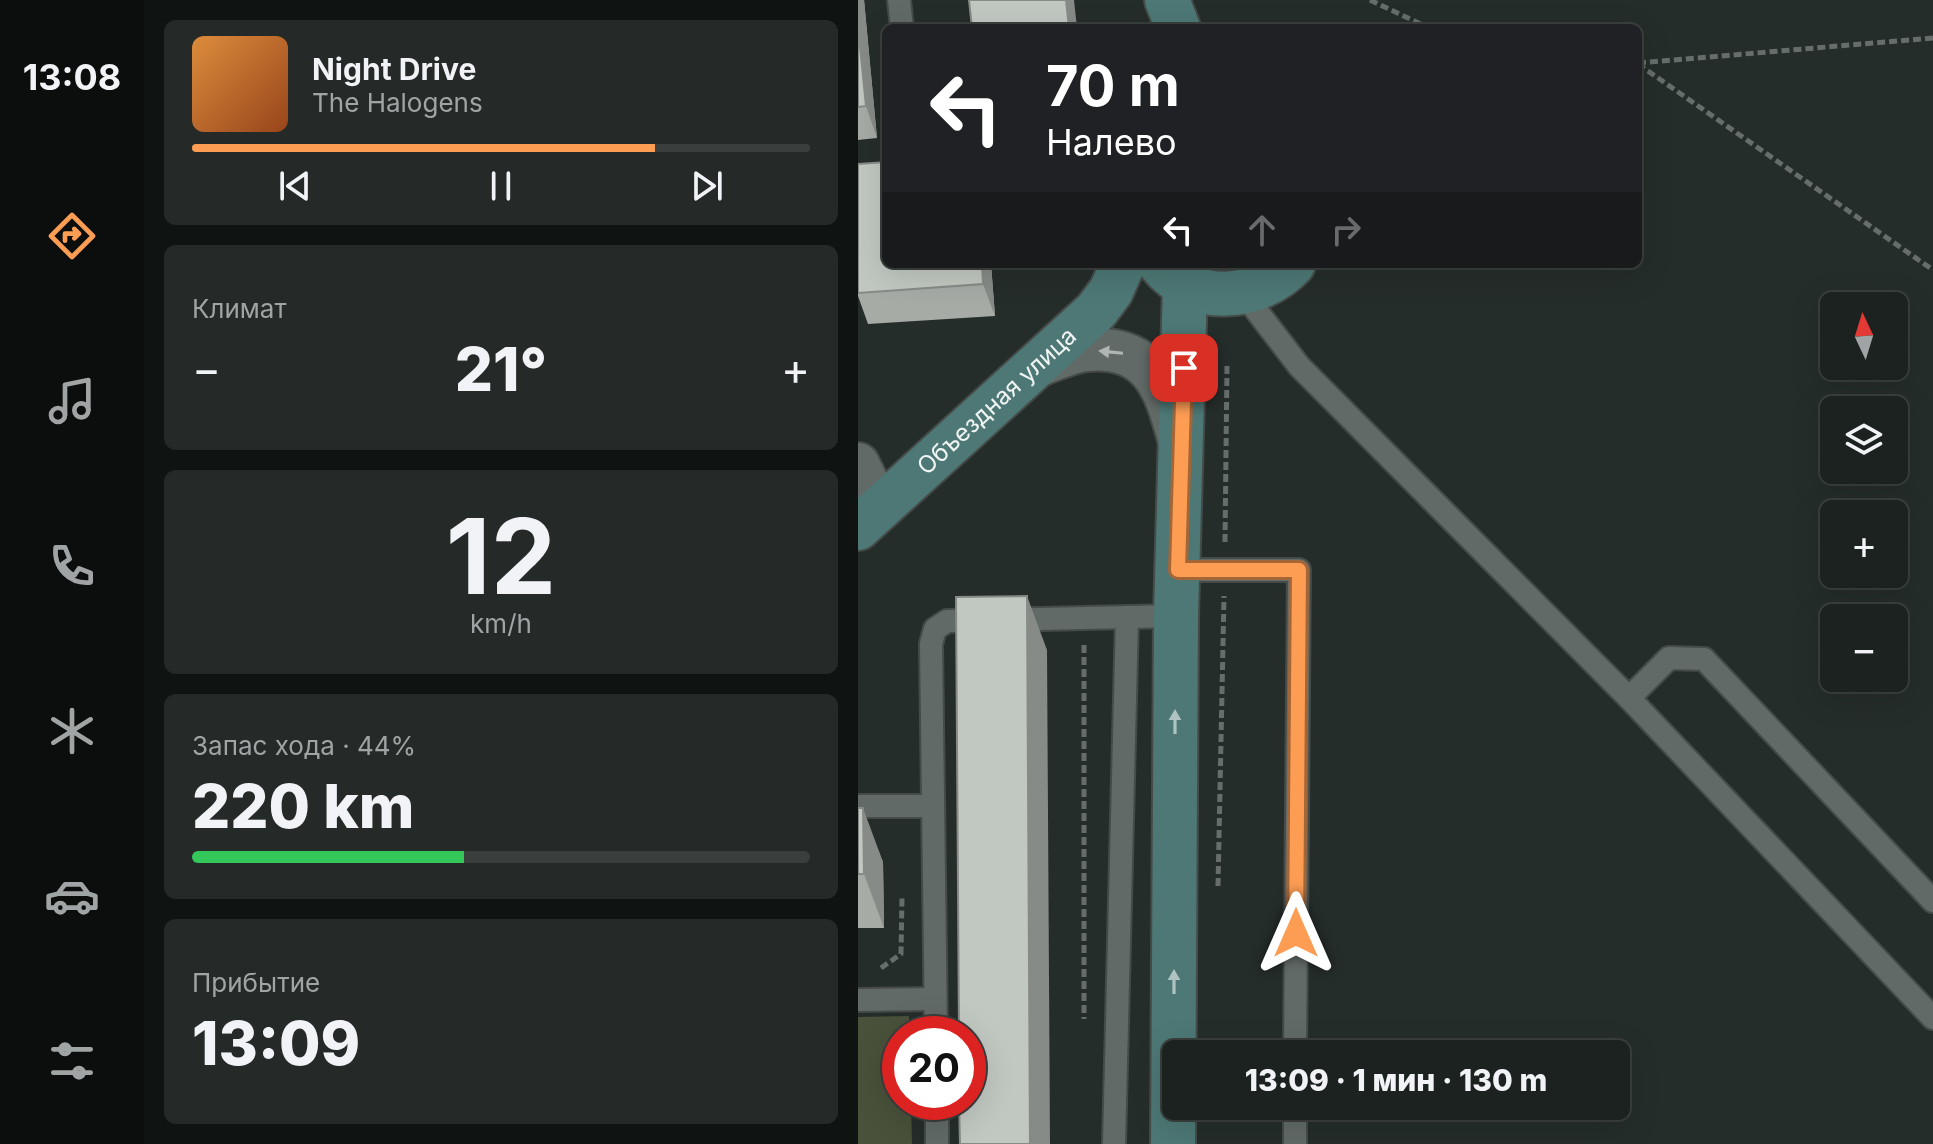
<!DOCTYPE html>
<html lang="ru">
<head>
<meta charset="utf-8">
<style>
	:root { --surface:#1c2220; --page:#252a29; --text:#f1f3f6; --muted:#a0a4a5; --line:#3a3f3e; --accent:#fd9d54 }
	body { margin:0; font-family:Inter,sans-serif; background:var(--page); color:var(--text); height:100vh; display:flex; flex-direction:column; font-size:30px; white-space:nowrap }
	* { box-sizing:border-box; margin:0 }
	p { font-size:26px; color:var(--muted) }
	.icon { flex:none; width:44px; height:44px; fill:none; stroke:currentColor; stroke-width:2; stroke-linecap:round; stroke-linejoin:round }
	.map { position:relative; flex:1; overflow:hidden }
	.panel { display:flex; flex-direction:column; gap:20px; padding:20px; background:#0f1312; width:714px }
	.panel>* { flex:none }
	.top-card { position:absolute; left:24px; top:24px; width:760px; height:244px; border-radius:12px; box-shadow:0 8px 32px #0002,0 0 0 2px var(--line); background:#202124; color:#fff; overflow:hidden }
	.needle { width:52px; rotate:356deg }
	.fabs { position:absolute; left:962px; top:292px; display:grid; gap:16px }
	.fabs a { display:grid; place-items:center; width:88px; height:88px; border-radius:12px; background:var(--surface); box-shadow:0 8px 32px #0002,0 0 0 2px var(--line); font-size:40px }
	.speed { position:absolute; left:24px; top:1016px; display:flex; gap:16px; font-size:40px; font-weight:700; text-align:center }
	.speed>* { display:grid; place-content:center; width:104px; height:104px; border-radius:50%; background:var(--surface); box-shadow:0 8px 32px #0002,0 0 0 2px var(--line); line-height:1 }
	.speed .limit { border:12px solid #d22; background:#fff; color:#111 }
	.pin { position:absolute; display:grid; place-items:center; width:68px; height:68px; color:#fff; margin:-34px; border-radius:16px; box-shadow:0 4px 12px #0006 }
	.me { position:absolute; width:88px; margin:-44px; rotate:0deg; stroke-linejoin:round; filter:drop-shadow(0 0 6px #0008) }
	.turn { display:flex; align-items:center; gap:28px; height:168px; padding:0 32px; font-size:36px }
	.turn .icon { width:104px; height:104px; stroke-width:2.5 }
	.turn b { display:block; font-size:56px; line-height:68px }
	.lanes { display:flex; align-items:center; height:76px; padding:0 32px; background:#0003; justify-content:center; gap:40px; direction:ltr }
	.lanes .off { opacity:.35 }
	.big { font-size:60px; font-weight:800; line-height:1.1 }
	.panel .widget { flex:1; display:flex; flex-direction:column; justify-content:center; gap:12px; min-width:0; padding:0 28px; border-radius:12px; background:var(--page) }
	.panel .dial { align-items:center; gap:0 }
	.dial b { font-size:104px; line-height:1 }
	.song { display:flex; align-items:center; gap:24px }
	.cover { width:96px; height:96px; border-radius:12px; background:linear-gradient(135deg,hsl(30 70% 55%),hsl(20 70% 35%)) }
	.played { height:8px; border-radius:4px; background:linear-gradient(90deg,var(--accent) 75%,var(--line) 75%) }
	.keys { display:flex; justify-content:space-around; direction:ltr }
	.heat { display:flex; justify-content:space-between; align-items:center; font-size:44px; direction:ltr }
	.charge { height:12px; border-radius:6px; background:linear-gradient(90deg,#34c759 44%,var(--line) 0) }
	.trip { position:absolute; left:304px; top:1040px; width:468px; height:80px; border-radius:12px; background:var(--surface); box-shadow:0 8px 32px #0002,0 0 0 2px var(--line); font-weight:800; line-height:80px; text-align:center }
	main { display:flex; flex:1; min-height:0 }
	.tab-bar { display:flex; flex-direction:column; width:144px; justify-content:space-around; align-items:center; background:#0b0e0d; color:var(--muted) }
	.tab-bar .icon { width:56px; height:56px }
	.tab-bar .current { color:var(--accent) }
	.tab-bar b { font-size:36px; color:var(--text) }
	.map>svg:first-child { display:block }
	.green { fill:#49513a }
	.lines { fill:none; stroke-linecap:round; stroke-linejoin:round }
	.service-casing { stroke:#444b48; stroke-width:26 }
	.minor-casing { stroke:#444b48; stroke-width:46 }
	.secondary-casing { stroke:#444b48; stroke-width:48 }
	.path { stroke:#666d6b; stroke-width:5; stroke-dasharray:8 4; stroke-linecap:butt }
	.service { stroke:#626a67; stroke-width:22 }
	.minor { stroke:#626a67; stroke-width:42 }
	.secondary { stroke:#4d7875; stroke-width:44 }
	.wall { fill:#a6aba6 }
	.shaded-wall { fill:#878b87 }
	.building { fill:#c1c7c1; stroke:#878b87; stroke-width:2 }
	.oneway { fill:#b0b6b4 }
	.oneway2 { fill:#afc3c1 }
	.route-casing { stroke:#a46637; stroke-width:20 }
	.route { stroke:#fd9d54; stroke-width:14 }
	.labels { text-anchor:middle; stroke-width:8; stroke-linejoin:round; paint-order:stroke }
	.street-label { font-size:24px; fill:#f0f5f3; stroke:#1c2320 }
</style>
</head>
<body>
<main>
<nav class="tab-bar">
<b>13:08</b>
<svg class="icon current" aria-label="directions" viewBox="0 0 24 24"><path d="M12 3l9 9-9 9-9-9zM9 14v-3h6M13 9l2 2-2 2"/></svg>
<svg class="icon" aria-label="music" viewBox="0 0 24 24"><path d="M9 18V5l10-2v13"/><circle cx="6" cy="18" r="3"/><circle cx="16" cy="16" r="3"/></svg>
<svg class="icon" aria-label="phone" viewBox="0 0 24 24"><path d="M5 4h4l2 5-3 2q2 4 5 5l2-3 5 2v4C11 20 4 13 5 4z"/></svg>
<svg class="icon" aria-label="climate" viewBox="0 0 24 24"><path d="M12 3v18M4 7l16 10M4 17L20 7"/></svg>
<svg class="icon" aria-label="car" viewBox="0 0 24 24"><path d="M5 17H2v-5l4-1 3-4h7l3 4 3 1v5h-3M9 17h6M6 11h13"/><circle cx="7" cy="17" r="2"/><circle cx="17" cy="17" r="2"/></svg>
<svg class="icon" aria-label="filters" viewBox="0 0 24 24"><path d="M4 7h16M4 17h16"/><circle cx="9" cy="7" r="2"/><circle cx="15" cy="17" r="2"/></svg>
</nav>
<section class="panel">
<div class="widget">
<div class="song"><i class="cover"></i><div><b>Night Drive</b><p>The Halogens</p></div></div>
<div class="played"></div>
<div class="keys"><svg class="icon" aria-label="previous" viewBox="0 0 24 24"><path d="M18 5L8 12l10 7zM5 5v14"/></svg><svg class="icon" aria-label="pause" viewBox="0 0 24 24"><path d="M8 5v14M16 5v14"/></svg><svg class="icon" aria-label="next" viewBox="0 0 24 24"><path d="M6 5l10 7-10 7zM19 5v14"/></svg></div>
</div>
<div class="widget"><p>Климат</p>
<div class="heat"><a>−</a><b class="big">21°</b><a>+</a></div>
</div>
<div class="widget dial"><b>12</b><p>km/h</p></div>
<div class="widget"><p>Запас хода · 44%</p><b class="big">220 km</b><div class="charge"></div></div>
<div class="widget"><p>Прибытие</p><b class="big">13:09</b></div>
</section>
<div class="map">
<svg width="1075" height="1144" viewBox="0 0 1075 1144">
	<rect width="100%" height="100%" fill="#252d2a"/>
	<polygon class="green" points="51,1016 52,1034 42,1034 42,1102 53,1102 54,1144 0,1144 0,1017"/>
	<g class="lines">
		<defs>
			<g id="service">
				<polyline points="41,0 44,28"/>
				<polyline points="385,293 441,366 771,698 1075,1018"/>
				<polyline points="320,570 441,570 437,1054"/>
				<polyline points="771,698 811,658 846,659 1075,901"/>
				<polyline points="0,806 75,806"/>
				<polyline points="0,1000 77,999"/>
				<polyline points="78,1034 73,644 77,629 89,621 318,616"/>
				<polyline points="79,1102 79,1144"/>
				<polyline points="256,1144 269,617"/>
				<polyline points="437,1144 437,1106"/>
			</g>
			<g id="minor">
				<path d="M 181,365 C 196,360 214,351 229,350 C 293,345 307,387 321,439"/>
				<polyline points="0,464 22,508"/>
			</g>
			<g id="secondary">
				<polyline points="309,0 320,28"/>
				<path d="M 302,264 C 335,306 401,301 435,264"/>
				<path id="s1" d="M 0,528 L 238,311 L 253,291 L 265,264"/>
				<polyline points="315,1144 318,616 327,285"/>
			</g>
		</defs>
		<use href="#service" class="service-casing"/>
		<use href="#minor" class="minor-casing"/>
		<use href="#secondary" class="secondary-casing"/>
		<g class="path">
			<polyline points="512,0 571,28"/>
			<polyline points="780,63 1075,38"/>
			<polyline points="780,64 1075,270"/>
			<polyline points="367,542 369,364"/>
			<polyline points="226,645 226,1019"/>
			<polyline points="360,886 366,596"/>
			<polyline points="23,968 43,954 44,898"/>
		</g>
		<use href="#service" class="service"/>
		<use href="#minor" class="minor"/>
		<use href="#secondary" class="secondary"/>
	</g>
	<g class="wall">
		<polygon points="0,0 6,0 19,138 0,140"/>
		<polygon points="0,164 133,264 137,316 10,324 0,296"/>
		<polygon points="0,808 25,862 26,928 0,928"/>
	</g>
	<g class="shaded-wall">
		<polygon points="0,0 6,0 19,138 8,106 0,27"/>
		<polygon points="208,0 216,0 219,28 211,28"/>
		<polygon points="124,264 133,264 137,316 125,284"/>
		<polygon points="169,596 189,650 192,1144 172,1144"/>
		<polygon points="5,808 25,862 26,928 6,874"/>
	</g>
	<g class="building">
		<polygon points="111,0 208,0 211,28 114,28"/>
		<polygon points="0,27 8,106 0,107"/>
		<polygon points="28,162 28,264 124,264 125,284 0,293 0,164"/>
		<polygon points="169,596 172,1144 102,1144 101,1102 110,1102 110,1034 101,1034 98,597"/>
		<polygon points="0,808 5,808 6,874 0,874"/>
	</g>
	<defs><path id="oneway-solid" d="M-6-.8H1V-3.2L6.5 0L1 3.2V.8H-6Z" transform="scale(2)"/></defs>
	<use class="oneway" href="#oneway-solid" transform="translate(253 352) rotate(-174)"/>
	<g class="oneway2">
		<use href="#oneway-solid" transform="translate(317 722) rotate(-90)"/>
		<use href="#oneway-solid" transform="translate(316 982) rotate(-90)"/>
	</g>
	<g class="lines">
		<defs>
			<polyline id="route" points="326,368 320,570 441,570 438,933"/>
		</defs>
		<use href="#route" class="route-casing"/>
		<use href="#route" class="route"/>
	</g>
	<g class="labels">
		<g class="street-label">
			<text dy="8" stroke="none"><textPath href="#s1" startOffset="188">Объездная улица</textPath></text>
		</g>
	</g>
</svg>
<div class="fabs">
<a><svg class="needle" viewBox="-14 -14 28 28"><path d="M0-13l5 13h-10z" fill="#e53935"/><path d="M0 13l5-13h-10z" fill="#a0a4a5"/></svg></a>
<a><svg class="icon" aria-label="layers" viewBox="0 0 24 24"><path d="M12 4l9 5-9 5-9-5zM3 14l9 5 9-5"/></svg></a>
<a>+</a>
<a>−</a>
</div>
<div class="speed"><div class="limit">20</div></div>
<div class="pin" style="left:326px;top:368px;background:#d93025"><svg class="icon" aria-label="arrive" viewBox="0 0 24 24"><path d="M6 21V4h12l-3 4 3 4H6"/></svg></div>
<svg class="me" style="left:438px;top:933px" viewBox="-20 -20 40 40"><path d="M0-17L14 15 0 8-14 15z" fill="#fd9d54" stroke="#fff" stroke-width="4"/></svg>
<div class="trip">13:09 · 1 мин · 130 m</div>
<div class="top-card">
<div class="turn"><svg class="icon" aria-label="left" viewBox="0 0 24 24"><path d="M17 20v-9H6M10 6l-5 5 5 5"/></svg><div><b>70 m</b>Налево</div></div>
<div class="lanes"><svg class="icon" aria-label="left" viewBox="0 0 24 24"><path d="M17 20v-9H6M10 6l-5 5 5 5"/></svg><svg class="icon off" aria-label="ahead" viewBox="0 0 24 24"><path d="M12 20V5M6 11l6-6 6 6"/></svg><svg class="icon off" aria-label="right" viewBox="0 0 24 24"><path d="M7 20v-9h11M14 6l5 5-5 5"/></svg></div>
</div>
</div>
</main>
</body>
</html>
